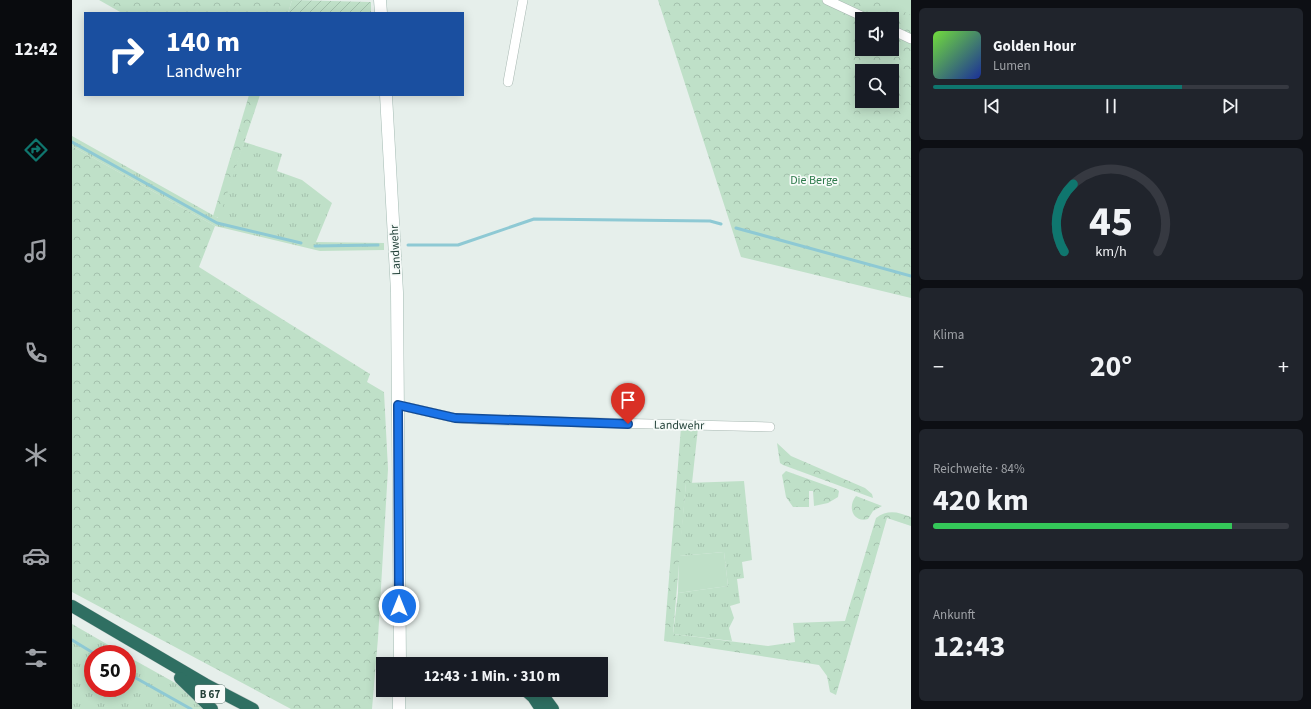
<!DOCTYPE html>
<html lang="de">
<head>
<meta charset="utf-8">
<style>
	:root { --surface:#171b24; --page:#20242c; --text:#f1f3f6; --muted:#9ea1a6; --line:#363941; --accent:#0f766e }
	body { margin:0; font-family:"Source Sans 3",sans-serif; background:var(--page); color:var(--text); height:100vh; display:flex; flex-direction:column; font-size:15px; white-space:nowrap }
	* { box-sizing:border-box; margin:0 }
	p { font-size:13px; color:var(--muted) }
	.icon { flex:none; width:22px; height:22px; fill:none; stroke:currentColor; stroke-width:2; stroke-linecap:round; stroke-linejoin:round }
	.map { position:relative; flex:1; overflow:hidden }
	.details { display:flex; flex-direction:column; gap:8px; padding:8px; background:#0d0f14; width:400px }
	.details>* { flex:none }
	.guide { position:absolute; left:12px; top:12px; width:380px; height:84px; border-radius:0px; box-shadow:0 2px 10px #0003; background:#1a4fa0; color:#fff; overflow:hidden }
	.tools { position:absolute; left:783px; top:12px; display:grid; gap:8px }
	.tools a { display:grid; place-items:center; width:44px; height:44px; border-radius:0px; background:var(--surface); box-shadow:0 2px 10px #0003; font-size:20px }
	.speed { position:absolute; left:12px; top:645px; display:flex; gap:8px; font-size:20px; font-weight:700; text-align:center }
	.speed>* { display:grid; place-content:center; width:52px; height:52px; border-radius:50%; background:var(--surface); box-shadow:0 2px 10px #0003; line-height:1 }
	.speed .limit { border:6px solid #d22; background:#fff; color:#111 }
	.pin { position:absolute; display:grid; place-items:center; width:34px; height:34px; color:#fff; margin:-41px -17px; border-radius:50% 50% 50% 0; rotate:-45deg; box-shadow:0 0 4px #0007 }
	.pin .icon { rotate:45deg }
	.me { position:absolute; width:44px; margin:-22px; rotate:0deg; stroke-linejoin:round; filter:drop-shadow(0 0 3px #0008) }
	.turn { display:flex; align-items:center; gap:14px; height:84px; padding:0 16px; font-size:18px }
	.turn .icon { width:52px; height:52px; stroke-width:2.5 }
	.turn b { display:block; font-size:28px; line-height:34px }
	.big { font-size:30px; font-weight:700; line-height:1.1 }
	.details .card { flex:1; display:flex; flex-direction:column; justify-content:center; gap:6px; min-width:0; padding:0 14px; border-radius:6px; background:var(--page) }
	.details .dial { align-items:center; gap:0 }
	.dial svg { height:104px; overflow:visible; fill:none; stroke:var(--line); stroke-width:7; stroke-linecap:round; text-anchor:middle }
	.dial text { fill:var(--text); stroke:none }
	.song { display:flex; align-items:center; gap:12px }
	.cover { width:48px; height:48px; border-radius:6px; background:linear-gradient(135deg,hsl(100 70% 55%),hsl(230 70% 35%)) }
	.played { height:4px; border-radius:2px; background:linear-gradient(90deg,var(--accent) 70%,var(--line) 70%) }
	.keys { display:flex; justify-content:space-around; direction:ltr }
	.heat { display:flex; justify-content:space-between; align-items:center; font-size:22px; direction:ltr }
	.charge { height:6px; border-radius:3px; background:linear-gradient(90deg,#34c759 84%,var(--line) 0) }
	.trip { position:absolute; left:304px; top:657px; width:232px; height:40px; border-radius:0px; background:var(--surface); box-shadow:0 2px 10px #0003; font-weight:700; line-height:40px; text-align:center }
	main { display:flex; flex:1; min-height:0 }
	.dock { display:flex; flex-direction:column; width:72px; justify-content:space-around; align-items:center; background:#090b0e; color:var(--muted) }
	.dock .icon { width:28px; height:28px }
	.dock .active { color:var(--accent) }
	.dock b { font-size:18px; color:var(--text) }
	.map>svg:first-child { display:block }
	.grass { fill:url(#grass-tufts) }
	.forest { fill:url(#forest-crowns); fill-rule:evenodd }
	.park { fill:#bfe0c8 }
	.garden { fill:url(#garden-furrows) }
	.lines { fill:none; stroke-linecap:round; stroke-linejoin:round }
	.stream { stroke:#8ec9d4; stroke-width:3 }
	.street-casing { stroke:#a8b8b2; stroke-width:10 }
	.secondary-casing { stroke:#a4bbb3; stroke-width:13 }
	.highway-casing { stroke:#c2cac8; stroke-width:13 }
	.street { stroke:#fff; stroke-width:9 }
	.secondary { stroke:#fff; stroke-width:12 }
	.highway { stroke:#2f6f62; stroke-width:12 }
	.route-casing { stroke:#114b97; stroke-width:10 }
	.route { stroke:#1a73e8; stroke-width:7 }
	.labels { text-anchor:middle; stroke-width:3.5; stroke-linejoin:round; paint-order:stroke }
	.shield { fill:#f7fbf9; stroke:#637a73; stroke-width:1 }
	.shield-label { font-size:11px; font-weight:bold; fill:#24423a }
	.park-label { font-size:12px; fill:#2d7a4b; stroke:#f7fbf9 }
	.street-label { font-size:12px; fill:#24423a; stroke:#f7fbf9 }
</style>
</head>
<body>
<main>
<nav class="dock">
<b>12:42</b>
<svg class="icon active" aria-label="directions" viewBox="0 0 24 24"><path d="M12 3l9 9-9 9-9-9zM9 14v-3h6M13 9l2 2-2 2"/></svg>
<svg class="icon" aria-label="music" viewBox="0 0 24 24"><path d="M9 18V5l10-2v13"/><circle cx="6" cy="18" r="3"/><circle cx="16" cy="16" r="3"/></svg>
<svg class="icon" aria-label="phone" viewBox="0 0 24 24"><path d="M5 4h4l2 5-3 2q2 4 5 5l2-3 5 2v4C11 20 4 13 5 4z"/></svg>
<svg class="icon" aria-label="climate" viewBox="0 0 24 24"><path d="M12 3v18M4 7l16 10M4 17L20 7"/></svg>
<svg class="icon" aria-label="car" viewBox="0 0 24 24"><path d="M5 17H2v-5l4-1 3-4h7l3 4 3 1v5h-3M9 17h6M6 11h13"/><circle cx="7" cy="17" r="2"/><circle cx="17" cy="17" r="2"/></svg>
<svg class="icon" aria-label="filters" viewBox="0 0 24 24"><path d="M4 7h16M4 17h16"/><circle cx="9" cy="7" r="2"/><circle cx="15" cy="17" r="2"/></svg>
</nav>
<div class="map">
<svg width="839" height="709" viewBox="0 0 839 709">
	<defs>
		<pattern id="grass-tufts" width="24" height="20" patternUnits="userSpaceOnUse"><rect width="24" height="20" fill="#bfe0c8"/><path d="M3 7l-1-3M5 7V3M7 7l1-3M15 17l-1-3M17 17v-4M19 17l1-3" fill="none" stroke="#a4c1ad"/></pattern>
		<pattern id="forest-crowns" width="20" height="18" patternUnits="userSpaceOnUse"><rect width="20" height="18" fill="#bfe0c8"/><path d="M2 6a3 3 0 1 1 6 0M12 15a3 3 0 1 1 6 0" fill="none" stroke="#a4c1ad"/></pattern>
		<pattern id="garden-furrows" width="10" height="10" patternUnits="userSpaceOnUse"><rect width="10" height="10" fill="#bfe0c8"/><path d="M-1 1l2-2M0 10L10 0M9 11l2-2" fill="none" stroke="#a4c1ad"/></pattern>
	</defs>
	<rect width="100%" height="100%" fill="#e6efeb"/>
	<g class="grass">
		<polygon points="0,136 146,218 172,142 210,154 205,171 230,180 260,203 244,242 312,243 312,250 248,251 143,226 0,146"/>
		<polygon points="672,481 680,560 670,562 672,578 665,579 668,603 658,606 662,618 657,628 660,641 601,634 606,593 656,586 652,552 607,556 614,483"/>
		<polygon points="0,624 52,654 21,654 21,688 55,688 55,656 107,685 133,709 0,709"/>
	</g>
	<g class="forest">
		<polygon points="27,0 220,0 216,13 50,13"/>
		<path d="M 586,0 L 839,0 L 839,298 L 669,257 ZM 790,19 L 820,19 L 820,49 L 790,49 ZM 790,71 L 820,71 L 820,101 L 790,101 Z"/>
		<polygon points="177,95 188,95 147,218 141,216"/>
		<polygon points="0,146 143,226 127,267 298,374 295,382 312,392 316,469 306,638 300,709 219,709 0,592"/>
		<path d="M 609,427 L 626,428 L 620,483 L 614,483 L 601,634 L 696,646 L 723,642 L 721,623 L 773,621 L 804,518 C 816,509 826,512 839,517 L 839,526 L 815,518 L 764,695 L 758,692 L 755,676 L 747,665 L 592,641 Z"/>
		<polygon points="705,443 719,456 793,488 800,494 801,498 711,465 708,463"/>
		<polygon points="714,471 764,489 767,491 766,497 756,503 742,506 741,491 737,491 737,507 721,507 714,497 710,475"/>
		<path d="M 784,496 L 810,506 L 801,511 L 796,519 C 781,523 775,507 784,496 Z"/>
	</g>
	<g class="park">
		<polygon points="806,0 839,0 839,15"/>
		<polygon points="652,552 656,586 606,593 607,556"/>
	</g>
	<polygon class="garden" points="220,0 299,2 299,13 216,13"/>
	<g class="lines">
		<g class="stream">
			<polyline points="0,142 145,223 229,243"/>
			<polyline points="664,228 839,276"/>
			<polyline points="336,245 386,245 462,219 638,221 649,224"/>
			<polyline points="243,246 306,245"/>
			<polyline points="0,640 23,654"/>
			<polyline points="55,673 119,709"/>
		</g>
		<defs>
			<g id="street">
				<polyline points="755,0 796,19"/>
				<polyline points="820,30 839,39"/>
				<polyline points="436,82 451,0"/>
				<polyline points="326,405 383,418 415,420 698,427"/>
			</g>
			<g id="secondary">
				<polyline points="308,0 309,13"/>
				<polyline points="314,95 325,292 328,664"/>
				<polyline points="327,709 327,690"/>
			</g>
			<g id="highway">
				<polyline points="0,606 133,684 181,709"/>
				<polyline points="108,678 140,709"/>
				<polyline points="453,690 461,697 469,709"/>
				<polyline points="467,690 481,709"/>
			</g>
		</defs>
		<use href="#street" class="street-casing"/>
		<use href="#secondary" class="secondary-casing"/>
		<use href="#highway" class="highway-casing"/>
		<use href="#street" class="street"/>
		<use href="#secondary" class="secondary"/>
		<use href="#highway" class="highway"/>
	</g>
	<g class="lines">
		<defs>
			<polyline id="route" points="327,606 326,405 383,418 556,424"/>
		</defs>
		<use href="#route" class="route-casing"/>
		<use href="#route" class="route"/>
	</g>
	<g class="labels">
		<rect class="shield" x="123" y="685" width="30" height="18" rx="3"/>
		<g class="shield-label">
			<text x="138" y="698">B 67</text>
		</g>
		<g class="park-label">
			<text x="742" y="184">Die Berge</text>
		</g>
		<g class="street-label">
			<text transform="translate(323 250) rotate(-93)" y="4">Landwehr</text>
			<text transform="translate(607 425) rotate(1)" y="4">Landwehr</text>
		</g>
	</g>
</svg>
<div class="tools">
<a><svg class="icon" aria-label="sound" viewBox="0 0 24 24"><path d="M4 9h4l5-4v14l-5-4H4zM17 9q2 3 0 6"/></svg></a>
<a><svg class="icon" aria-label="search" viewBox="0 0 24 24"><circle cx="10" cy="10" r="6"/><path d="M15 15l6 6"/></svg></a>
</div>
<div class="speed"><div class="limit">50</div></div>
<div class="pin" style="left:556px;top:424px;background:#d93025"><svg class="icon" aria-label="arrive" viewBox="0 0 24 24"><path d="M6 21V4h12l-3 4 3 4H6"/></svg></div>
<svg class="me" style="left:327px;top:606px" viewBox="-20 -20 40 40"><circle r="17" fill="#1a73e8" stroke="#fff" stroke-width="3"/><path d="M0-11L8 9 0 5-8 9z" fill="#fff"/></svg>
<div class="trip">12:43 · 1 Min. · 310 m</div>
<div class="guide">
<div class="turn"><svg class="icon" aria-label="right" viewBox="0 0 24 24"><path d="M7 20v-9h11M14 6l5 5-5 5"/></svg><div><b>140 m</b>Landwehr</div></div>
</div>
</div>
<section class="details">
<div class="card">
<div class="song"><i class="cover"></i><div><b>Golden Hour</b><p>Lumen</p></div></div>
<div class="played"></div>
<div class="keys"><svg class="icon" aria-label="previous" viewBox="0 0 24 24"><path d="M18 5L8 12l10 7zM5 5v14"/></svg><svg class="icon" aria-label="pause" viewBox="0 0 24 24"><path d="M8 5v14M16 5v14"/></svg><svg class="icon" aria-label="next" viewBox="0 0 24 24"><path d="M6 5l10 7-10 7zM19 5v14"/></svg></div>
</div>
<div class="card dial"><svg viewBox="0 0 100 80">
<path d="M14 69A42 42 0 1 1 86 69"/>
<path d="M14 69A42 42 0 0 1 21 17" stroke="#0f766e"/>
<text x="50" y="56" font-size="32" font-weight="700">45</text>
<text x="50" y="72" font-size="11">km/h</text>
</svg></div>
<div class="card"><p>Klima</p>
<div class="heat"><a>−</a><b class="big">20°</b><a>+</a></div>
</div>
<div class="card"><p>Reichweite · 84%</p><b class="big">420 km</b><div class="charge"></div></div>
<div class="card"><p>Ankunft</p><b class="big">12:43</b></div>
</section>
</main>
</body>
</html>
